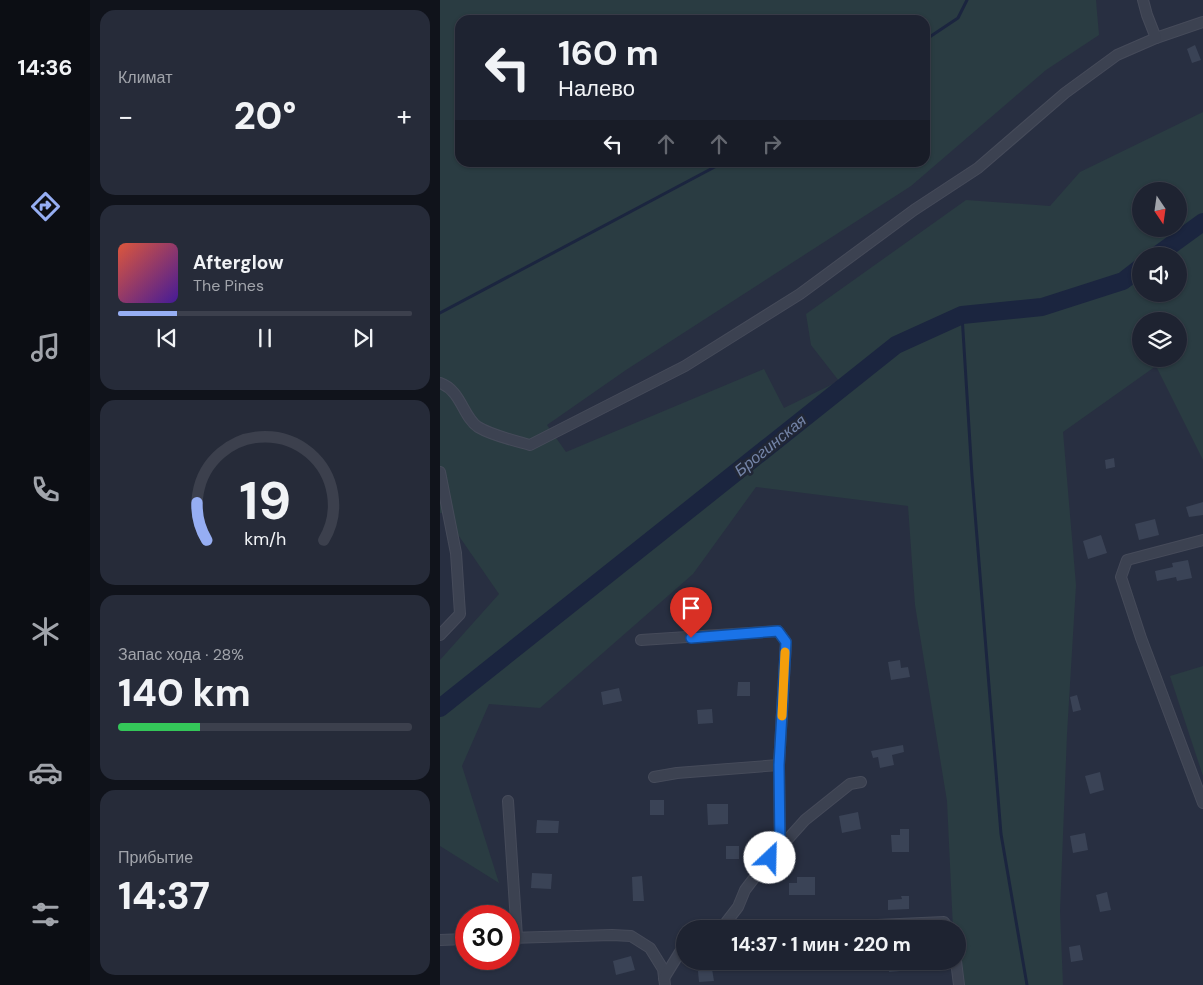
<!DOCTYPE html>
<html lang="ru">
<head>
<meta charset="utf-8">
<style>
	:root { --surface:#1e2331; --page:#262b39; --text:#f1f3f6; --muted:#a1a4ab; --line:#3c404d; --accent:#96aef3 }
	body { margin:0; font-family:"DM Sans",sans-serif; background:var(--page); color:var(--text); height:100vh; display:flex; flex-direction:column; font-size:19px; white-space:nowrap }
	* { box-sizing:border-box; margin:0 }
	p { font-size:16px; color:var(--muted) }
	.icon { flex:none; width:28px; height:28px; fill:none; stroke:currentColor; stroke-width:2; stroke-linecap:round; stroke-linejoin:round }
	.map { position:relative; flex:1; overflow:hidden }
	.sheet { display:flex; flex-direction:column; gap:10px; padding:10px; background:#10131b; width:350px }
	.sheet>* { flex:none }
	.guide { position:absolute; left:15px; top:15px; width:475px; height:152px; border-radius:15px; box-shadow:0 1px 4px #0004,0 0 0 1px var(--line); background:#1e2331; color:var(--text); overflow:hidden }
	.needle { width:32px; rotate:167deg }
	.fabs { position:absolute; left:692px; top:182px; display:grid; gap:10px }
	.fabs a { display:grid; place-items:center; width:55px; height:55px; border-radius:50%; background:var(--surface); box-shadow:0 1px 4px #0004,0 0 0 1px var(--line); font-size:25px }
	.speed { position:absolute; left:15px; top:905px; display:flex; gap:10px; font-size:25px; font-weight:700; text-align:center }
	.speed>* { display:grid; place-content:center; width:65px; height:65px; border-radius:50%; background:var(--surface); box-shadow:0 1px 4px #0004,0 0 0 1px var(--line); line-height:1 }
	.speed .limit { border:8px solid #d22; background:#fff; color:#111 }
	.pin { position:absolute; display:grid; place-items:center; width:42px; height:42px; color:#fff; margin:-51px -21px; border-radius:50% 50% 50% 0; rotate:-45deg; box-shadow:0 0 5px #0007 }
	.pin .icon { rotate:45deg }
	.me { position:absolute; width:55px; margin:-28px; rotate:24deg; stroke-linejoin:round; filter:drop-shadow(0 0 4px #0008) }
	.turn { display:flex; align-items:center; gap:18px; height:105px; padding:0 20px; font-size:22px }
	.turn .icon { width:65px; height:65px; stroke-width:2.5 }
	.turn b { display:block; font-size:35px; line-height:42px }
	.lanes { display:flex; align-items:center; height:48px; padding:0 20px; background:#0003; justify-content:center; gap:25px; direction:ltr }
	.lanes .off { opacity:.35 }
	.big { font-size:38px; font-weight:800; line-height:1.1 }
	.sheet .widget { flex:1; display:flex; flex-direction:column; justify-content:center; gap:8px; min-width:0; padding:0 18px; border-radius:15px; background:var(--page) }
	.sheet .dial { align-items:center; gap:0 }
	.dial svg { height:130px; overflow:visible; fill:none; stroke:var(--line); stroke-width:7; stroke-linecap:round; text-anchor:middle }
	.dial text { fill:var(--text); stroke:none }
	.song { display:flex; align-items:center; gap:15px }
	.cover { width:60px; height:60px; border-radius:8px; background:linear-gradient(135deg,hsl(10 70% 55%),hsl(260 70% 35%)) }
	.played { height:5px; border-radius:2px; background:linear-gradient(90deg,var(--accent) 20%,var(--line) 20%) }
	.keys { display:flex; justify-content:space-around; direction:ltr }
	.heat { display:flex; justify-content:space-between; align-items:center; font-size:28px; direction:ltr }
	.charge { height:8px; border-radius:4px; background:linear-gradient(90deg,#34c759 28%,var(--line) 0) }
	.trip { position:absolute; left:236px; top:920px; width:290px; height:50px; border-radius:25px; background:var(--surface); box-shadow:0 1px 4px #0004,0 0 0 1px var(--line); font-weight:800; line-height:50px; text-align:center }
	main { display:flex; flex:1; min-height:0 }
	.menu { display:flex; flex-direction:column; width:90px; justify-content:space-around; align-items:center; background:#0c0e14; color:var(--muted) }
	.menu .icon { width:35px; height:35px }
	.menu .current { color:var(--accent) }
	.menu b { font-size:22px; color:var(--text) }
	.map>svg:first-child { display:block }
	.green { fill:#2a3c42; fill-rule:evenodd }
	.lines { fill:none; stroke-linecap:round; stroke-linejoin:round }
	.stream { stroke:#1b253f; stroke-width:3 }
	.river { stroke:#1b253f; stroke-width:18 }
	.building { fill:#3a4356 }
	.minor-casing { stroke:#464b5a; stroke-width:12 }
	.minor { stroke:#3c4251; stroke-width:10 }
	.route-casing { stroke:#114b97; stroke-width:12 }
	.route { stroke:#1a73e8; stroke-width:9 }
	.slow { stroke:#f59e0b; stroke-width:9 }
	.labels { text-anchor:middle; stroke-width:5; stroke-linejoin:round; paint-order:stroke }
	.water-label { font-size:16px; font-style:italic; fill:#7484a7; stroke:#212736 }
</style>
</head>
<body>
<main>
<nav class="menu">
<b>14:36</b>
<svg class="icon current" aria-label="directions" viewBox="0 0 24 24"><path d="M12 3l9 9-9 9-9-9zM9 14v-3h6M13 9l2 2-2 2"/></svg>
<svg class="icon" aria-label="music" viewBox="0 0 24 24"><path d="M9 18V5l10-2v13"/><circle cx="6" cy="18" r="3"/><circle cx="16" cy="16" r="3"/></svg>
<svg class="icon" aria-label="phone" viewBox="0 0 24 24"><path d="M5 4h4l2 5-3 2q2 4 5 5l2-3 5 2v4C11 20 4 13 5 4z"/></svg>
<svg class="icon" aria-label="climate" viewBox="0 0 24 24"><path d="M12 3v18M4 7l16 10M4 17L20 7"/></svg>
<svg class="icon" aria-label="car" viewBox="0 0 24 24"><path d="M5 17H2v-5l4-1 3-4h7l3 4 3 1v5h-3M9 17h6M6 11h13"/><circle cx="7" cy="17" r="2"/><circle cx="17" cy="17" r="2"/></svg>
<svg class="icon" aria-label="filters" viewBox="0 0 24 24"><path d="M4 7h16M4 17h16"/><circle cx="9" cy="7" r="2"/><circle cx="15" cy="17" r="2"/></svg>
</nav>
<section class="sheet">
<div class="widget"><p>Климат</p>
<div class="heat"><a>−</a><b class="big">20°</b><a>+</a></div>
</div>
<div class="widget">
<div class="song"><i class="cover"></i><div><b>Afterglow</b><p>The Pines</p></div></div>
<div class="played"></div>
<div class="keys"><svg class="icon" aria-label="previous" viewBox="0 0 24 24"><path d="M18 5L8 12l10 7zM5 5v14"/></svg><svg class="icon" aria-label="pause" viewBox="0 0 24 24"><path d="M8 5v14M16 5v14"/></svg><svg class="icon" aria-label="next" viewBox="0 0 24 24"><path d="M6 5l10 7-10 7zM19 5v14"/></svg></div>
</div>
<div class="widget dial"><svg viewBox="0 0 100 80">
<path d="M14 69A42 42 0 1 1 86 69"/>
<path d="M14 69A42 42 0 0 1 8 46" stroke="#96aef3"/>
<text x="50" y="56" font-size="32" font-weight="700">19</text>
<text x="50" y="72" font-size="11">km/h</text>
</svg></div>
<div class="widget"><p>Запас хода · 28%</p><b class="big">140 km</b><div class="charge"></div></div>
<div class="widget"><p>Прибытие</p><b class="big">14:37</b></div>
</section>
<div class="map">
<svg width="763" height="985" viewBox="0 0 763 985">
	<rect width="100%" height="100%" fill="#282f41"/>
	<g class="green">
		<path d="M 0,0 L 656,0 L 659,35 L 606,70 L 471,186 L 186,370 L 107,425 L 126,452 L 324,369 L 344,408 L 399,381 L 371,345 L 366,314 L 526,200 L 610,206 L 640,172 L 763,112 L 763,460 L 716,366 L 623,432 L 636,585 L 627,734 L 620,911 L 623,985 L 515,985 L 518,961 L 518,929 L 513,929 L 507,801 L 475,605 L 468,506 L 316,487 L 253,574 L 100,708 L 49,704 L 22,766 L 59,883 L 0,846 L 0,660 L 59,594 L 3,513 L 0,513 ZM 20,20 L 485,20 L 485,162 L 20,162 ZM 701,191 L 739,191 L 739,229 L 701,229 ZM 701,256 L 739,256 L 739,294 L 701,294 ZM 701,321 L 739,321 L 739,359 L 701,359 Z"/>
		<polygon points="763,666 763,776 730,676"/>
	</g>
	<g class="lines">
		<g class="stream">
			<polyline points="485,40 518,18 527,0"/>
			<polyline points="0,313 284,162"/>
			<polyline points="522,315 532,476 561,834 587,985"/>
		</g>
		<g class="river">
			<polyline points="716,256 763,222"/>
			<polyline points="0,708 456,345 522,315 602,307 683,281 701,267"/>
		</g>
	</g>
	<g class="building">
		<polygon points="755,45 761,60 752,63 747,49"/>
		<polygon points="674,458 675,467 666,469 665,460"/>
		<polygon points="763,502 763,515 749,517 746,507"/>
		<polygon points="715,519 719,535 699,540 695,524"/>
		<polygon points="661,535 667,553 648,559 643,541"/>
		<polygon points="748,560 752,578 737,581 736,577 717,581 715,571 733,567 732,563"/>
		<polygon points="460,660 461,668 468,667 470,677 451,680 448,662"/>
		<polygon points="298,682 310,682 310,696 297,696"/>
		<polygon points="179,688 182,701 163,705 161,692"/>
		<polygon points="637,695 641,710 633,712 630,697"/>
		<polygon points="272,709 273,723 258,724 257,710"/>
		<polygon points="463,745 464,752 452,755 454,765 440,768 438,757 433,758 431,751"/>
		<polygon points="660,772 664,790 650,794 645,776"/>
		<rect x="210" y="800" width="14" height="15"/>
		<polygon points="267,804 288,804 288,824 268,825"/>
		<polygon points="418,812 421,829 402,833 399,816"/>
		<polygon points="97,820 119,821 118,833 96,833"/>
		<polygon points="460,829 469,829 469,852 452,852 451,835 460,835"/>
		<polygon points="645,833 648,850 633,853 630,836"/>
		<rect x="286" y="846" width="13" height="13"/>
		<polygon points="92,873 112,874 111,889 91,888"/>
		<polygon points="202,876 204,901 193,901 192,877"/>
		<polygon points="357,877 375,877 375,895 349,895 349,883 357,883"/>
		<polygon points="667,892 671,910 660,912 656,895"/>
		<polygon points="461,896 469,896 469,909 448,910 448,900 462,899"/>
		<polygon points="640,945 643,960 631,962 629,947"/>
		<polygon points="191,956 195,970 176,975 173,961"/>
		<polygon points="344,961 358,961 358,971 344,970"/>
		<polygon points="448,961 460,961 460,971 449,972"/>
		<polygon points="272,969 274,981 259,982 258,971"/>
	</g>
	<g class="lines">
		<defs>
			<g id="minor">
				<polyline points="716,38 763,22"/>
				<path d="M 0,383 C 21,390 23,417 38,427 C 53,436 73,440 90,445 L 245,366 L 360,294 L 474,210 L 538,168 L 625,93 L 677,55 L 716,38 L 707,15 L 703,0"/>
				<polyline points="0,472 16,553 20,614 0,635"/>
				<polyline points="763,540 687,560 681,577 701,638 763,803"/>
				<polyline points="201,640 338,631 346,642 339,765 340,847"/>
				<polyline points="214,777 237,773 339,765"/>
				<polyline points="68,801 77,937"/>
				<polyline points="281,929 298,907 305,890 321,869 365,820 410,784 421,782"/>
				<polyline points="311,929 345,925 371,928 504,922 509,929"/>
				<polyline points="69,938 172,935 191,936 210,948 223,969 225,985"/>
				<polyline points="0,940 26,939"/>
				<polyline points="516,961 519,985"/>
				<polyline points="224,978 240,952 245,949"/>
			</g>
		</defs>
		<use href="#minor" class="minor-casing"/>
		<use href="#minor" class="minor"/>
	</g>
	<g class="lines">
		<defs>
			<polyline id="route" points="251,638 338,631 346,642 339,765 340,847 330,858"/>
		</defs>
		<use href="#route" class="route-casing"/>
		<use href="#route" class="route"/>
		<polyline class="slow" points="342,716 345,652"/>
	</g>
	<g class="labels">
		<g class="water-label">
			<text transform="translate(330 445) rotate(-39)" y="6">Брогинская</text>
		</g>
	</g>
</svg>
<div class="fabs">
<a><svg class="needle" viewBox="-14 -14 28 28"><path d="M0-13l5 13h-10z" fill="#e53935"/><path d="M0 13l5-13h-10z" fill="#a1a4ab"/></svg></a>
<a><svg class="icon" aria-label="sound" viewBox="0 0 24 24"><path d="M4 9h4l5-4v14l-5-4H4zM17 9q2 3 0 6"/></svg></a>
<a><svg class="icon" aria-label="layers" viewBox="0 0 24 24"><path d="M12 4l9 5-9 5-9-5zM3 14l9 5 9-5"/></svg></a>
</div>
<div class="speed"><div class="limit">30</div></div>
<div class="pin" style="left:251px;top:638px;background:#d93025"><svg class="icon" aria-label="arrive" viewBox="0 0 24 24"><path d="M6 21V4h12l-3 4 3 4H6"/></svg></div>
<svg class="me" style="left:330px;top:858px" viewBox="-20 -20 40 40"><circle r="19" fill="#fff"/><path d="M0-13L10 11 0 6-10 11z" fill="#1a73e8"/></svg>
<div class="trip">14:37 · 1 мин · 220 m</div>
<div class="guide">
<div class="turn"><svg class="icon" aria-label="left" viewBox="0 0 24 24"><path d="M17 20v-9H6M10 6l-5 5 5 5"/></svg><div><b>160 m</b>Налево</div></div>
<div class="lanes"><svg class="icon" aria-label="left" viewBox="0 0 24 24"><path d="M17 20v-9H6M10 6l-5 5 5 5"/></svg><svg class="icon off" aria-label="ahead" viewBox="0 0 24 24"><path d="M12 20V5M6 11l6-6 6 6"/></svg><svg class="icon off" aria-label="ahead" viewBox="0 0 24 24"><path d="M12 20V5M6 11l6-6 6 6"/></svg><svg class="icon off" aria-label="right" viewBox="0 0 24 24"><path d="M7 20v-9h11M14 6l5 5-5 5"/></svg></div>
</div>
</div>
</main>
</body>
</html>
